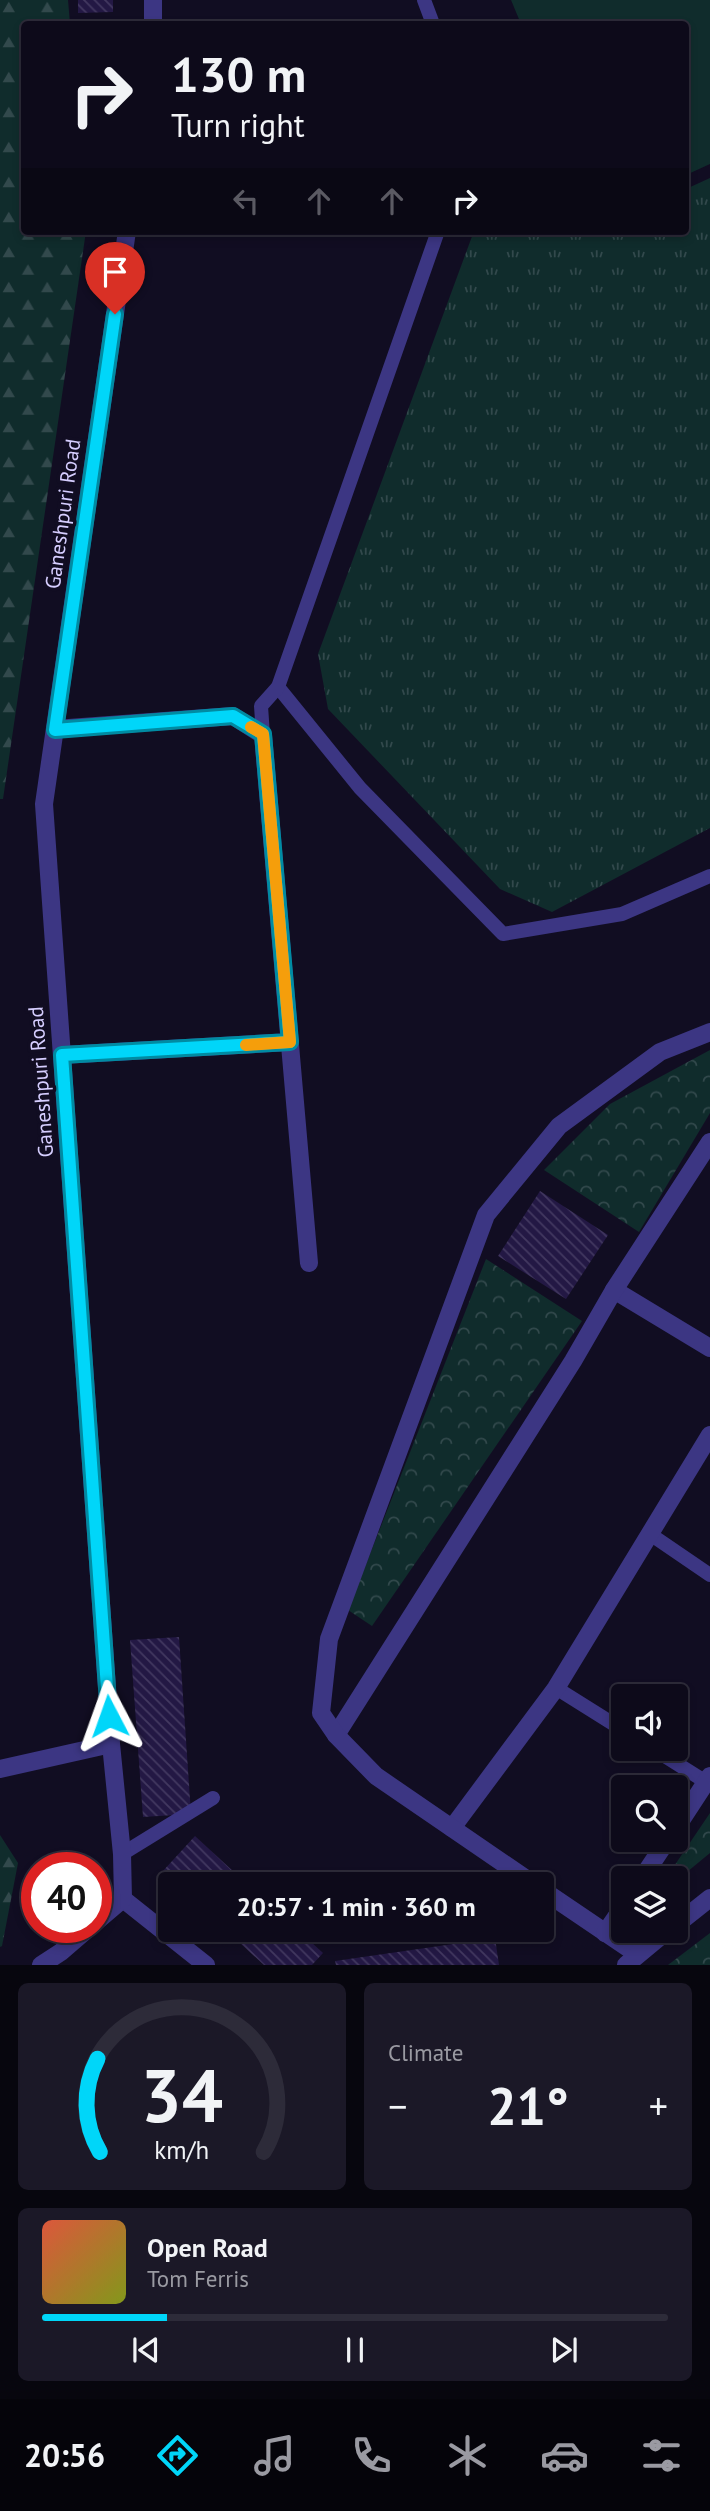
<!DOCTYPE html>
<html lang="en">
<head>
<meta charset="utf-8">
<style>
	:root { --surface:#0d0a1a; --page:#1b1827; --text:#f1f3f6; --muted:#9a9aa2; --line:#2d2b39; --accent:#00d6f9 }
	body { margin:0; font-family:"PT Sans",sans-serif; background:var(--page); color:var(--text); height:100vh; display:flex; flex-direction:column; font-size:26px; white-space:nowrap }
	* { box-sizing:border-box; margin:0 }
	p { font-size:23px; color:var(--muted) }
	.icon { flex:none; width:38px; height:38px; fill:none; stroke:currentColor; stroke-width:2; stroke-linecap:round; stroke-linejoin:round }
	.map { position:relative; height:1965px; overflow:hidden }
	.drawer { display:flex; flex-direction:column; gap:18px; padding:18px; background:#07060e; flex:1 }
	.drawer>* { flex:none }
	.top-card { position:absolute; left:21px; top:21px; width:668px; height:214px; border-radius:7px; box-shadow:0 4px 10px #0003,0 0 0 2px var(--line); background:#0d0a1a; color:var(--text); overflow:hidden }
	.controls { position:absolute; left:611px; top:1684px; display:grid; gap:14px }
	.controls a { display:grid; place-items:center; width:77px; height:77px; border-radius:7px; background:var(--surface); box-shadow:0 4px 10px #0003,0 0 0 2px var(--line); font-size:35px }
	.speed { position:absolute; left:21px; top:1852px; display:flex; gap:14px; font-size:35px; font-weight:700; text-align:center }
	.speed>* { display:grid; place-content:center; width:91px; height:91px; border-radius:50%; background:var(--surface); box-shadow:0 4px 10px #0003,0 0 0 2px var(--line); line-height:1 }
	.speed .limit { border:10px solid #d22; background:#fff; color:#111 }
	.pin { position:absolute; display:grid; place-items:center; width:60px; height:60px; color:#fff; margin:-72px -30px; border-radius:50% 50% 50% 0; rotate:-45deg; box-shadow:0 0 7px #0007 }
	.pin .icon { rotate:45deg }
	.me { position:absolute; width:77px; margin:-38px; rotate:356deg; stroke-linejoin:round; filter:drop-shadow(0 0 5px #0008) }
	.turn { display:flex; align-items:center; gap:24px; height:147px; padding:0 35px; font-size:32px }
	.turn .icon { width:91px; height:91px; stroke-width:2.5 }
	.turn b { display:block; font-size:49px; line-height:60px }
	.lanes { display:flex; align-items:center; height:66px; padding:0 35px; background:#0003; justify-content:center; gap:35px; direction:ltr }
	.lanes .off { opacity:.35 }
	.big { font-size:52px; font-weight:800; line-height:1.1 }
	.drawer .tile { flex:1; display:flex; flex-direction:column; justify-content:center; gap:10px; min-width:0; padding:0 24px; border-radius:10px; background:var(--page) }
	.drawer .dial { align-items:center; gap:0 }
	.dial svg { height:182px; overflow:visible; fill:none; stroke:var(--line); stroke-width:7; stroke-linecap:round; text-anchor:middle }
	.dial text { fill:var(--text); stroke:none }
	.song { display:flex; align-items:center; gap:21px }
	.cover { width:84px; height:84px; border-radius:10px; background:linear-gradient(135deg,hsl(10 70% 55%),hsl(70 70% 35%)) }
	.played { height:7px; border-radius:4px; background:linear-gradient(90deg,var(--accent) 20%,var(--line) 20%) }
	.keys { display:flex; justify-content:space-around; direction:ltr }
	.heat { display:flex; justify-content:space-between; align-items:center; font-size:38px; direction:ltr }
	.drawer .tiles { flex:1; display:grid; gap:18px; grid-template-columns:1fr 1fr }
	.tile:last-child { grid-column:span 2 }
	.trip { position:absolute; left:158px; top:1872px; width:396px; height:70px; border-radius:7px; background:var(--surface); box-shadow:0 4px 10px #0003,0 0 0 2px var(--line); font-weight:800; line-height:70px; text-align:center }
	.menu { display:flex; height:112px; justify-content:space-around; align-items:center; background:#05040a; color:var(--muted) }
	.menu .icon { width:49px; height:49px }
	.menu .active { color:var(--accent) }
	.menu b { font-size:32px; color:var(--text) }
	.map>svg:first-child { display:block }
	.grass { fill:url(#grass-tufts) }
	.forest { fill:url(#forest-firs) }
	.park { fill:url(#park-crowns) }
	.pitch { fill:#102c2c }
	.building { fill:url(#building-back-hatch) }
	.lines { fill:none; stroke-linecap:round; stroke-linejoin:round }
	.service { stroke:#3c3683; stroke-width:14 }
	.minor { stroke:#3c3683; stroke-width:18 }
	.tertiary { stroke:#3c3683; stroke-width:18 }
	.route-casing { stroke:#008ba2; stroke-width:18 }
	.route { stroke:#00d6f9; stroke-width:12 }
	.slow { stroke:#f59e0b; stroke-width:12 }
	.labels { text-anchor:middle; stroke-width:7; stroke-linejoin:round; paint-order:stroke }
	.street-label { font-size:21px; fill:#d6ceff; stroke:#110d22 }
</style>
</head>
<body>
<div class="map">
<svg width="710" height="1965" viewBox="0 0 710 1965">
	<defs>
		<pattern id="grass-tufts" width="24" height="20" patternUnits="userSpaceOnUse" patternTransform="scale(1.75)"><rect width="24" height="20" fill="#102c2c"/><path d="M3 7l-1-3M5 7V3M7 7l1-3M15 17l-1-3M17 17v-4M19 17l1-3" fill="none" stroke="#32494c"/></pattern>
		<pattern id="forest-firs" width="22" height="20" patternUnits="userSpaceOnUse" patternTransform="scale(1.75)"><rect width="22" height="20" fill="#102c2c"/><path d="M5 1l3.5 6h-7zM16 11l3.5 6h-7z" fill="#32494c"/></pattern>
		<pattern id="park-crowns" width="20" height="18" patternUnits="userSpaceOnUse" patternTransform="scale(1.75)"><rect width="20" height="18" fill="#102c2c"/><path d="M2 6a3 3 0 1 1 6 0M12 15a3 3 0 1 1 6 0" fill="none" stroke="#32494c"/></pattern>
		<pattern id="building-back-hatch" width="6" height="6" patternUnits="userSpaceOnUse" patternTransform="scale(1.75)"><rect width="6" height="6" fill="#231844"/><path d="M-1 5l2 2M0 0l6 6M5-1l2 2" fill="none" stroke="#423860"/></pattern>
	</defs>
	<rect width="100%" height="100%" fill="#110d22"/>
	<polygon class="grass" points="710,178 710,828 552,912 500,889 328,709 318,654 474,231 686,231 686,189"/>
	<g class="forest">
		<polygon points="0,0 68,0 70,24 24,24 24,231 86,231 3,799 0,799"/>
		<polygon points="0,1835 18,1863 2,1946 0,1947"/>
	</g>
	<g class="park">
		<polygon points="710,1050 710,1113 639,1232 544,1170 610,1104"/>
		<polygon points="486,1259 582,1321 372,1626 348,1610"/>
		<polygon points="710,1813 710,1853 676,1881 676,1878 666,1878"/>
		<polygon points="710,1933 710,1965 668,1965"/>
	</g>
	<polygon class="pitch" points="511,0 710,0 710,164 686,175 686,24 521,24"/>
	<g class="building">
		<polygon points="78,0 113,0 113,12 78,13"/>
		<polygon points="540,1191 608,1235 566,1299 498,1256"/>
		<polygon points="179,1637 191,1814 143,1817 130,1640"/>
		<polygon points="195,1836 248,1885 177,1885 162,1872"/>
		<polygon points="226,1930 298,1930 323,1953 312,1965 264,1965"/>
		<polygon points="495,1938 499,1965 336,1965 335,1961"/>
	</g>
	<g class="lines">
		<g class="service">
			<polyline points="424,0 433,24"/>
			<polyline points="278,687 360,788 503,934 622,914 710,876"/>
			<polyline points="263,735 261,706 278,687 438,231"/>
			<polyline points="650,1534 710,1575"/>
			<polyline points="556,1688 623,1730"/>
			<polyline points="652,1748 706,1782"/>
			<polyline points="122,1854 213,1798"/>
		</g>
		<g class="minor">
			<polyline points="55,729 233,716 263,735 309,1263"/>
			<polyline points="62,1055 290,1042"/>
			<polyline points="614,1290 710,1348"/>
			<polyline points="336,1735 573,1361 614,1290 710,1142"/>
			<polyline points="0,1769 111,1744"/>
			<polyline points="452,1828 556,1688 710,1435"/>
			<polyline points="676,1828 710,1776"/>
			<polyline points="642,1878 668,1839"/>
			<polyline points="535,1885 376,1776 336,1735 321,1713 329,1639 486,1215 559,1126 660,1052 710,1032"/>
			<polyline points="541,1889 637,1954"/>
			<polyline points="605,1933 623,1907"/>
		</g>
		<g class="tertiary">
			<polyline points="153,24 153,0"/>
			<polyline points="123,1899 206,1965"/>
			<polyline points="96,1922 123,1899 122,1854 111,1744 44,804 127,231"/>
			<polyline points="676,1925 710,1898"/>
			<polyline points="41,1965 61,1952 90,1927"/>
			<polyline points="626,1965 668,1930"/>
		</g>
	</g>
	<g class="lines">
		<defs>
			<polyline id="route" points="109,1716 62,1055 290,1042 263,734 233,716 55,730 115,314"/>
		</defs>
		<use href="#route" class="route-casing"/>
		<use href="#route" class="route"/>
		<polyline class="slow" points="246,1045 290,1042 263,734 251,727"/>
	</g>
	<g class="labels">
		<g class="street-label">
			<text transform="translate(63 514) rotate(-82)" y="7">Ganeshpuri Road</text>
			<text transform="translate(41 1082) rotate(-94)" y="7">Ganeshpuri Road</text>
		</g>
	</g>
</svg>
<div class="controls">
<a><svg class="icon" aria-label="sound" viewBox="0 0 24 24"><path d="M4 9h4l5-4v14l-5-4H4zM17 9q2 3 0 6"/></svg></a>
<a><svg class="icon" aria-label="search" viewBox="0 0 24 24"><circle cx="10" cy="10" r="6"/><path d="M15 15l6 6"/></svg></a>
<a><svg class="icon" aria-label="layers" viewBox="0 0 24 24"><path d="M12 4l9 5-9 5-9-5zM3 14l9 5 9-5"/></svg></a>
</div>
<div class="speed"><div class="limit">40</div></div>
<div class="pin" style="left:115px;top:314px;background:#d93025"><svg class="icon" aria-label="arrive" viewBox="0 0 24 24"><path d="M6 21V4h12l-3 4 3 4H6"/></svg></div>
<svg class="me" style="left:109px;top:1716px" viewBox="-20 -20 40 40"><path d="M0-17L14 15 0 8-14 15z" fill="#00d6f9" stroke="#fff" stroke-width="4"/></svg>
<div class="trip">20:57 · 1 min · 360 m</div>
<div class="top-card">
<div class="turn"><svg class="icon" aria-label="right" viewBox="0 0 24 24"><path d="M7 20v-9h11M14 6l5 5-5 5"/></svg><div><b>130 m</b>Turn right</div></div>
<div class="lanes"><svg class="icon off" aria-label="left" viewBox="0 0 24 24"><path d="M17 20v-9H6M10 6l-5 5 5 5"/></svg><svg class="icon off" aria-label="ahead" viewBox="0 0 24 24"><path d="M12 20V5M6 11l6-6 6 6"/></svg><svg class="icon off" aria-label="ahead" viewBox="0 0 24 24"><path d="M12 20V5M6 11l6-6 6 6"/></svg><svg class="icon" aria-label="right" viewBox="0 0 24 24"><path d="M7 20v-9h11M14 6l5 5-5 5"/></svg></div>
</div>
</div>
<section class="drawer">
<div class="tiles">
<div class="tile dial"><svg viewBox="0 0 100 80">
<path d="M14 69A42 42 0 1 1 86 69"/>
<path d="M14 69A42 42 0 0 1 13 28" stroke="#00d6f9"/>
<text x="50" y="56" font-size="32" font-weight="700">34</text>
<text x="50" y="72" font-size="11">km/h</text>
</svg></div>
<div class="tile"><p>Climate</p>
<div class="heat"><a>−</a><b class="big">21°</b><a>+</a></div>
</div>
<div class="tile">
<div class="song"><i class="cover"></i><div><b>Open Road</b><p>Tom Ferris</p></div></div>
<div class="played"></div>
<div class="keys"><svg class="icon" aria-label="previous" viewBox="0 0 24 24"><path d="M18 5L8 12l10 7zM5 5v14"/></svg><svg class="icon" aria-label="pause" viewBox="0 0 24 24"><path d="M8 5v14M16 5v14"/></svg><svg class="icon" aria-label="next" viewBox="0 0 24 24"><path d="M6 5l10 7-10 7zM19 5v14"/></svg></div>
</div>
</div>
</section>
<nav class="menu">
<b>20:56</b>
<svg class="icon active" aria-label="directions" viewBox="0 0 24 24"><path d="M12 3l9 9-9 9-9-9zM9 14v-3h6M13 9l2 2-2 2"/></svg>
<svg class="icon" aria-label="music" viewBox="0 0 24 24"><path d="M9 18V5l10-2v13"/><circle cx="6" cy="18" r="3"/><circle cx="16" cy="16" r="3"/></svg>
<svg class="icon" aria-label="phone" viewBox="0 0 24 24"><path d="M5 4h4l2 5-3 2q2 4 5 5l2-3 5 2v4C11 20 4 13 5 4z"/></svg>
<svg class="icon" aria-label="climate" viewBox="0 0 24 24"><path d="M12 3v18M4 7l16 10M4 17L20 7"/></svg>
<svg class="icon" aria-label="car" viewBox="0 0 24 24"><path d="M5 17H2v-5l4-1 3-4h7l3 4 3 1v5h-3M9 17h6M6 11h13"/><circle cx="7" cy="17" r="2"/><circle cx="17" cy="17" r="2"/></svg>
<svg class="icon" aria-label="filters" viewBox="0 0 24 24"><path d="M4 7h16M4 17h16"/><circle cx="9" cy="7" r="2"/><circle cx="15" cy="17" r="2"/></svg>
</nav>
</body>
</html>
